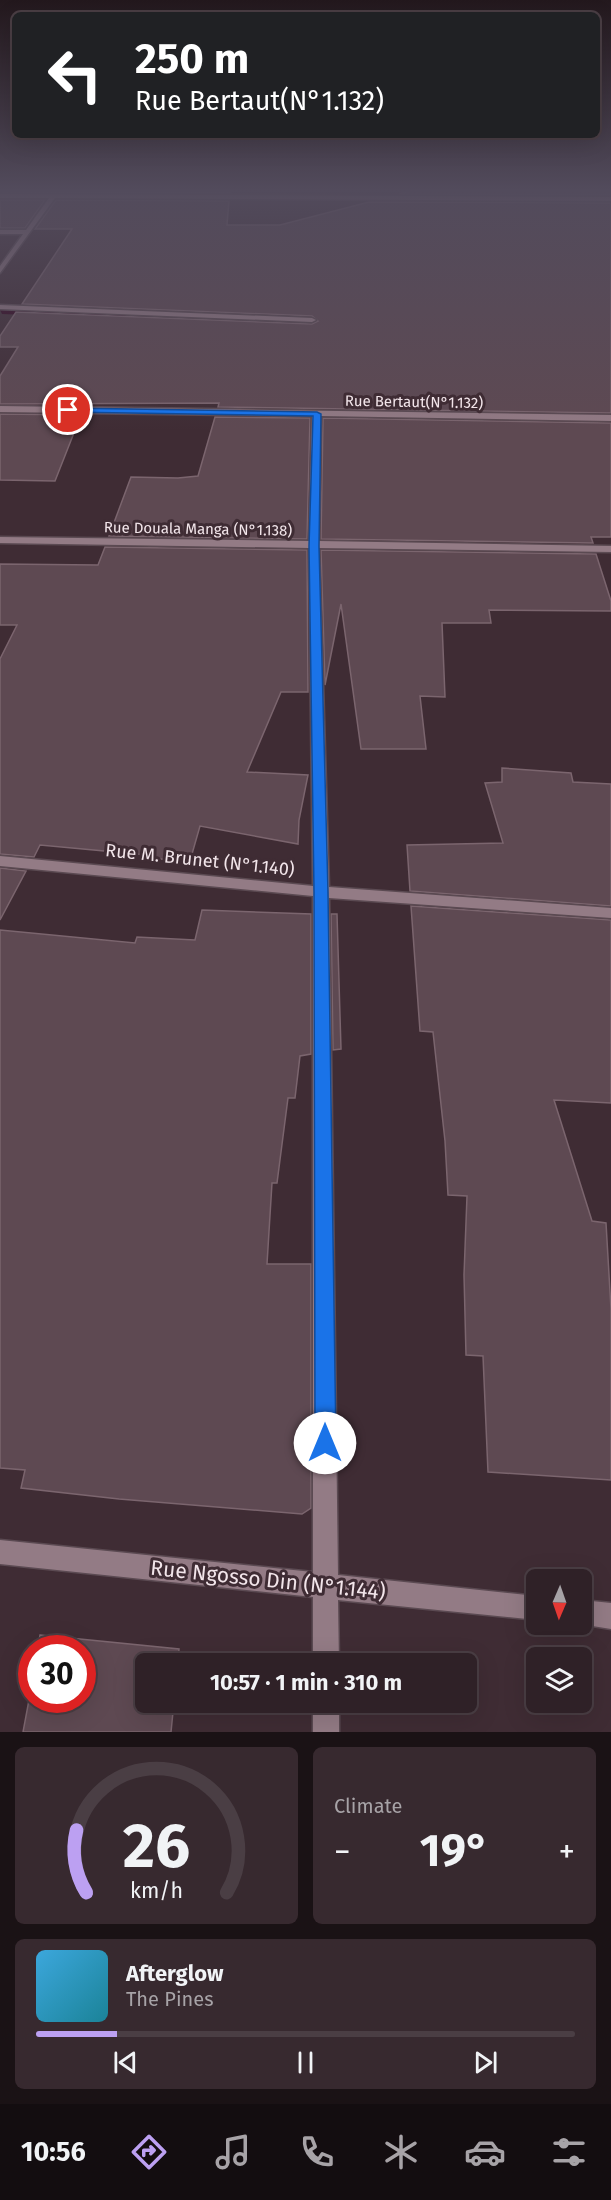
<!DOCTYPE html>
<html lang="en">
<head>
<meta charset="utf-8">
<style>
	:root { --surface:#2f2127; --page:#37292f; --text:#f1f3f6; --muted:#a7a3a7; --line:#4a3e44; --accent:#bca0f2 }
	body { margin:0; font-family:"Fira Sans",sans-serif; background:var(--page); color:var(--text); height:100vh; display:flex; flex-direction:column; font-size:22px; white-space:nowrap }
	* { box-sizing:border-box; margin:0 }
	p { font-size:20px; color:var(--muted) }
	.icon { flex:none; width:33px; height:33px; fill:none; stroke:currentColor; stroke-width:2; stroke-linecap:round; stroke-linejoin:round }
	.map { position:relative; height:1732px; overflow:hidden }
	.panel { display:flex; flex-direction:column; gap:15px; padding:15px; background:#1a1215; flex:1 }
	.panel>* { flex:none }
	.guide { position:absolute; left:12px; top:12px; width:588px; height:126px; border-radius:9px; box-shadow:0 6px 24px #0002,0 0 0 2px var(--line); background:#202124; color:#fff; overflow:hidden }
	.needle { width:39px; rotate:182deg }
	.controls { position:absolute; left:526px; top:1569px; display:grid; gap:12px }
	.controls a { display:grid; place-items:center; width:66px; height:66px; border-radius:9px; background:var(--surface); box-shadow:0 6px 24px #0002,0 0 0 2px var(--line); font-size:30px }
	.speed { position:absolute; left:18px; top:1635px; display:flex; gap:12px; font-size:30px; font-weight:700; text-align:center }
	.speed>* { display:grid; place-content:center; width:78px; height:78px; border-radius:50%; background:var(--surface); box-shadow:0 6px 24px #0002,0 0 0 2px var(--line); line-height:1 }
	.speed .limit { border:9px solid #d22; background:#fff; color:#111 }
	.pin { position:absolute; display:grid; place-items:center; width:51px; height:51px; color:#fff; margin:-26px; border:3px solid #fff; border-radius:50%; box-shadow:0 2px 6px #0007 }
	.me { position:absolute; width:66px; margin:-33px; rotate:0deg; stroke-linejoin:round; filter:drop-shadow(0 0 4px #0008) }
	.turn { display:flex; align-items:center; gap:21px; height:126px; padding:0 24px; font-size:27px }
	.turn .icon { width:78px; height:78px; stroke-width:2.5 }
	.turn b { display:block; font-size:42px; line-height:51px }
	.big { font-size:45px; font-weight:700; line-height:1.1 }
	.panel .widget { flex:1; display:flex; flex-direction:column; justify-content:center; gap:9px; min-width:0; padding:0 21px; border-radius:9px; background:var(--page) }
	.panel .dial { align-items:center; gap:0 }
	.dial svg { height:156px; overflow:visible; fill:none; stroke:var(--line); stroke-width:7; stroke-linecap:round; text-anchor:middle }
	.dial text { fill:var(--text); stroke:none }
	.song { display:flex; align-items:center; gap:18px }
	.cover { width:72px; height:72px; border-radius:9px; background:linear-gradient(135deg,hsl(200 70% 55%),hsl(190 70% 35%)) }
	.played { height:6px; border-radius:3px; background:linear-gradient(90deg,var(--accent) 15%,var(--line) 15%) }
	.keys { display:flex; justify-content:space-around; direction:ltr }
	.heat { display:flex; justify-content:space-between; align-items:center; font-size:33px; direction:ltr }
	.panel .tiles { flex:1; display:grid; gap:15px; grid-template-columns:1fr 1fr }
	.widget:last-child { grid-column:span 2 }
	.trip { position:absolute; left:135px; top:1653px; width:342px; height:60px; border-radius:9px; background:var(--surface); box-shadow:0 6px 24px #0002,0 0 0 2px var(--line); font-weight:700; line-height:60px; text-align:center }
	.tab-bar { display:flex; height:96px; justify-content:space-around; align-items:center; background:#130d10; color:var(--muted) }
	.tab-bar .icon { width:42px; height:42px }
	.tab-bar .active { color:var(--accent) }
	.tab-bar b { font-size:27px; color:var(--text) }
	.map>svg:first-child { display:block }
	.lines { fill:none; stroke-linecap:round; stroke-linejoin:round }
	.stream { fill:#2f001a; fill-rule:evenodd }
	.building { fill:#5e4952; stroke:#7b656e; stroke-width:1.5 }
	.minor-casing { stroke:#5b4a52; stroke-width:3 }
	.minor { fill:#937b85; fill-rule:evenodd }
	.route { fill:#1a73e8; stroke:#114b97; stroke-width:1.5 }
	.labels { text-anchor:middle; stroke-width:6; stroke-linejoin:round; paint-order:stroke }
	.far-street-label { font-size:15px; fill:#f2e5ea; stroke:#3f2c34 }
	.street-label { font-size:18px; fill:#f2e5ea; stroke:#3f2c34 }
	.near-street-label { font-size:21px; fill:#f2e5ea; stroke:#3f2c34 }
</style>
</head>
<body>
<div class="map">
<svg width="611" height="1732" viewBox="0 0 611 1732">
	<rect width="100%" height="100%" fill="#3f2c34"/>
	<g class="lines">
		<polygon class="stream" points="0,310 125,315 128,317 125,319 2,314"/>
	</g>
	<g class="building">
		<polygon points="0,189 231,189 230,193 0,192"/>
		<polygon points="418,189 611,189 611,195 399,194"/>
		<polygon points="0,200 45,200 25,228 0,228"/>
		<polygon points="56,200 229,201 227,225 280,225 369,202 611,203 611,413 218,407 219,403 0,404 0,376 18,347 0,347 0,336 16,312 312,324 318,321 312,316 22,304 72,229 35,229"/>
		<polygon points="0,414 81,415 55,481 0,480"/>
		<polygon points="215,417 310,418 307,539 109,536 131,477 178,478 198,476"/>
		<polygon points="323,418 611,423 611,537 591,537 593,543 321,539"/>
		<polygon points="105,547 307,550 308,692 281,692 247,772 308,775 299,820 298,844 200,826 190,861 146,858 147,855 40,845 34,857 0,854 0,659 17,625 0,625 0,564 98,565"/>
		<polygon points="321,550 596,554 611,601 611,611 489,610 491,623 442,623 445,697 420,696 426,749 361,749 341,604 325,685"/>
		<polygon points="502,768 571,773 573,782 611,784 611,906 410,891 407,845 503,843 485,783 502,782"/>
		<polygon points="0,868 26,871 0,920"/>
		<polygon points="411,906 611,920 611,1103 554,1100 592,1221 606,1223 611,1309 611,1480 488,1472 483,1356 466,1355 464,1275 467,1196 448,1195 445,1141 433,1032 420,1031"/>
		<polygon points="202,910 311,914 311,1054 300,1056 295,1098 288,1098 277,1183 272,1183 267,1264 311,1264 311,1508 302,1514 119,1499 21,1488 25,1470 0,1468 0,930 135,943 137,937 195,940"/>
		<polygon points="331,914 337,914 341,1049 333,1050"/>
		<polygon points="40,1635 179,1649 178,1664 146,1664 146,1702 174,1702 171,1732 23,1732 32,1684 32,1700 82,1700 82,1648 38,1648"/>
	</g>
	<g class="lines">
		<defs>
			<g id="minor">
				<polygon points="0,194 611,197 611,201 55,198 0,273 0,266 23,234 0,234 0,230 26,230 49,198 0,198"/>
				<polygon points="0,305 312,318 316,320 312,322 0,309"/>
				<polygon points="0,406 611,415 611,421 321,416 319,541 611,546 611,552 319,548 329,887 611,908 611,918 329,898 338,1575 537,1596 537,1620 338,1600 339,1664 313,1664 313,1597 0,1564 0,1540 313,1572 313,896 0,866 0,856 313,886 309,548 0,543 0,537 309,541 312,416 0,412"/>
				<polygon points="582,1600 611,1603 611,1629 580,1624 582,1624"/>
				<rect x="313" y="1702" width="26" height="30"/>
			</g>
		</defs>
		<use href="#minor" class="minor-casing"/>
		<use href="#minor" class="minor"/>
	</g>
	<linearGradient id="sky" x2="0" y2="1"><stop stop-color="#23181d"/><stop offset="0.44" stop-color="#524b5c"/><stop offset="1" stop-color="#524b5c" stop-opacity="0"/></linearGradient>
	<rect width="611" height="431" fill="url(#sky)"/>
	<polygon class="route" points="68,408 317,412 321,414 319,546 328,892 336,1443 333,1450 325,1453 318,1450 315,1443 314,892 309,546 313,416 65,412 65,409"/>
	<g class="labels">
		<g class="far-street-label">
			<text transform="translate(414 402) rotate(1)" y="5">Rue Bertaut(N°1.132)</text>
			<text transform="translate(198 529) rotate(1)" y="5">Rue Douala Manga (N°1.138)</text>
		</g>
		<g class="street-label">
			<text transform="translate(200 860) rotate(6)" y="6">Rue M. Brunet (N°1.140)</text>
		</g>
		<g class="near-street-label">
			<text transform="translate(268 1580) rotate(6)" y="7">Rue Ngosso Din (N°1.144)</text>
		</g>
	</g>
</svg>
<div class="controls">
<a><svg class="needle" viewBox="-14 -14 28 28"><path d="M0-13l5 13h-10z" fill="#e53935"/><path d="M0 13l5-13h-10z" fill="#a7a3a7"/></svg></a>
<a><svg class="icon" aria-label="layers" viewBox="0 0 24 24"><path d="M12 4l9 5-9 5-9-5zM3 14l9 5 9-5"/></svg></a>
</div>
<div class="speed"><div class="limit">30</div></div>
<div class="pin" style="left:68px;top:410px;background:#d93025"><svg class="icon" aria-label="arrive" viewBox="0 0 24 24"><path d="M6 21V4h12l-3 4 3 4H6"/></svg></div>
<svg class="me" style="left:325px;top:1443px" viewBox="-20 -20 40 40"><circle r="19" fill="#fff"/><path d="M0-13L10 11 0 6-10 11z" fill="#1a73e8"/></svg>
<div class="trip">10:57 · 1 min · 310 m</div>
<div class="guide">
<div class="turn"><svg class="icon" aria-label="left" viewBox="0 0 24 24"><path d="M17 20v-9H6M10 6l-5 5 5 5"/></svg><div><b>250 m</b>Rue Bertaut(N°1.132)</div></div>
</div>
</div>
<section class="panel">
<div class="tiles">
<div class="widget dial"><svg viewBox="0 0 100 80">
<path d="M14 69A42 42 0 1 1 86 69"/>
<path d="M14 69A42 42 0 0 1 9 37" stroke="#bca0f2"/>
<text x="50" y="56" font-size="32" font-weight="700">26</text>
<text x="50" y="72" font-size="11">km/h</text>
</svg></div>
<div class="widget"><p>Climate</p>
<div class="heat"><a>−</a><b class="big">19°</b><a>+</a></div>
</div>
<div class="widget">
<div class="song"><i class="cover"></i><div><b>Afterglow</b><p>The Pines</p></div></div>
<div class="played"></div>
<div class="keys"><svg class="icon" aria-label="previous" viewBox="0 0 24 24"><path d="M18 5L8 12l10 7zM5 5v14"/></svg><svg class="icon" aria-label="pause" viewBox="0 0 24 24"><path d="M8 5v14M16 5v14"/></svg><svg class="icon" aria-label="next" viewBox="0 0 24 24"><path d="M6 5l10 7-10 7zM19 5v14"/></svg></div>
</div>
</div>
</section>
<nav class="tab-bar">
<b>10:56</b>
<svg class="icon active" aria-label="directions" viewBox="0 0 24 24"><path d="M12 3l9 9-9 9-9-9zM9 14v-3h6M13 9l2 2-2 2"/></svg>
<svg class="icon" aria-label="music" viewBox="0 0 24 24"><path d="M9 18V5l10-2v13"/><circle cx="6" cy="18" r="3"/><circle cx="16" cy="16" r="3"/></svg>
<svg class="icon" aria-label="phone" viewBox="0 0 24 24"><path d="M5 4h4l2 5-3 2q2 4 5 5l2-3 5 2v4C11 20 4 13 5 4z"/></svg>
<svg class="icon" aria-label="climate" viewBox="0 0 24 24"><path d="M12 3v18M4 7l16 10M4 17L20 7"/></svg>
<svg class="icon" aria-label="car" viewBox="0 0 24 24"><path d="M5 17H2v-5l4-1 3-4h7l3 4 3 1v5h-3M9 17h6M6 11h13"/><circle cx="7" cy="17" r="2"/><circle cx="17" cy="17" r="2"/></svg>
<svg class="icon" aria-label="filters" viewBox="0 0 24 24"><path d="M4 7h16M4 17h16"/><circle cx="9" cy="7" r="2"/><circle cx="15" cy="17" r="2"/></svg>
</nav>
</body>
</html>
